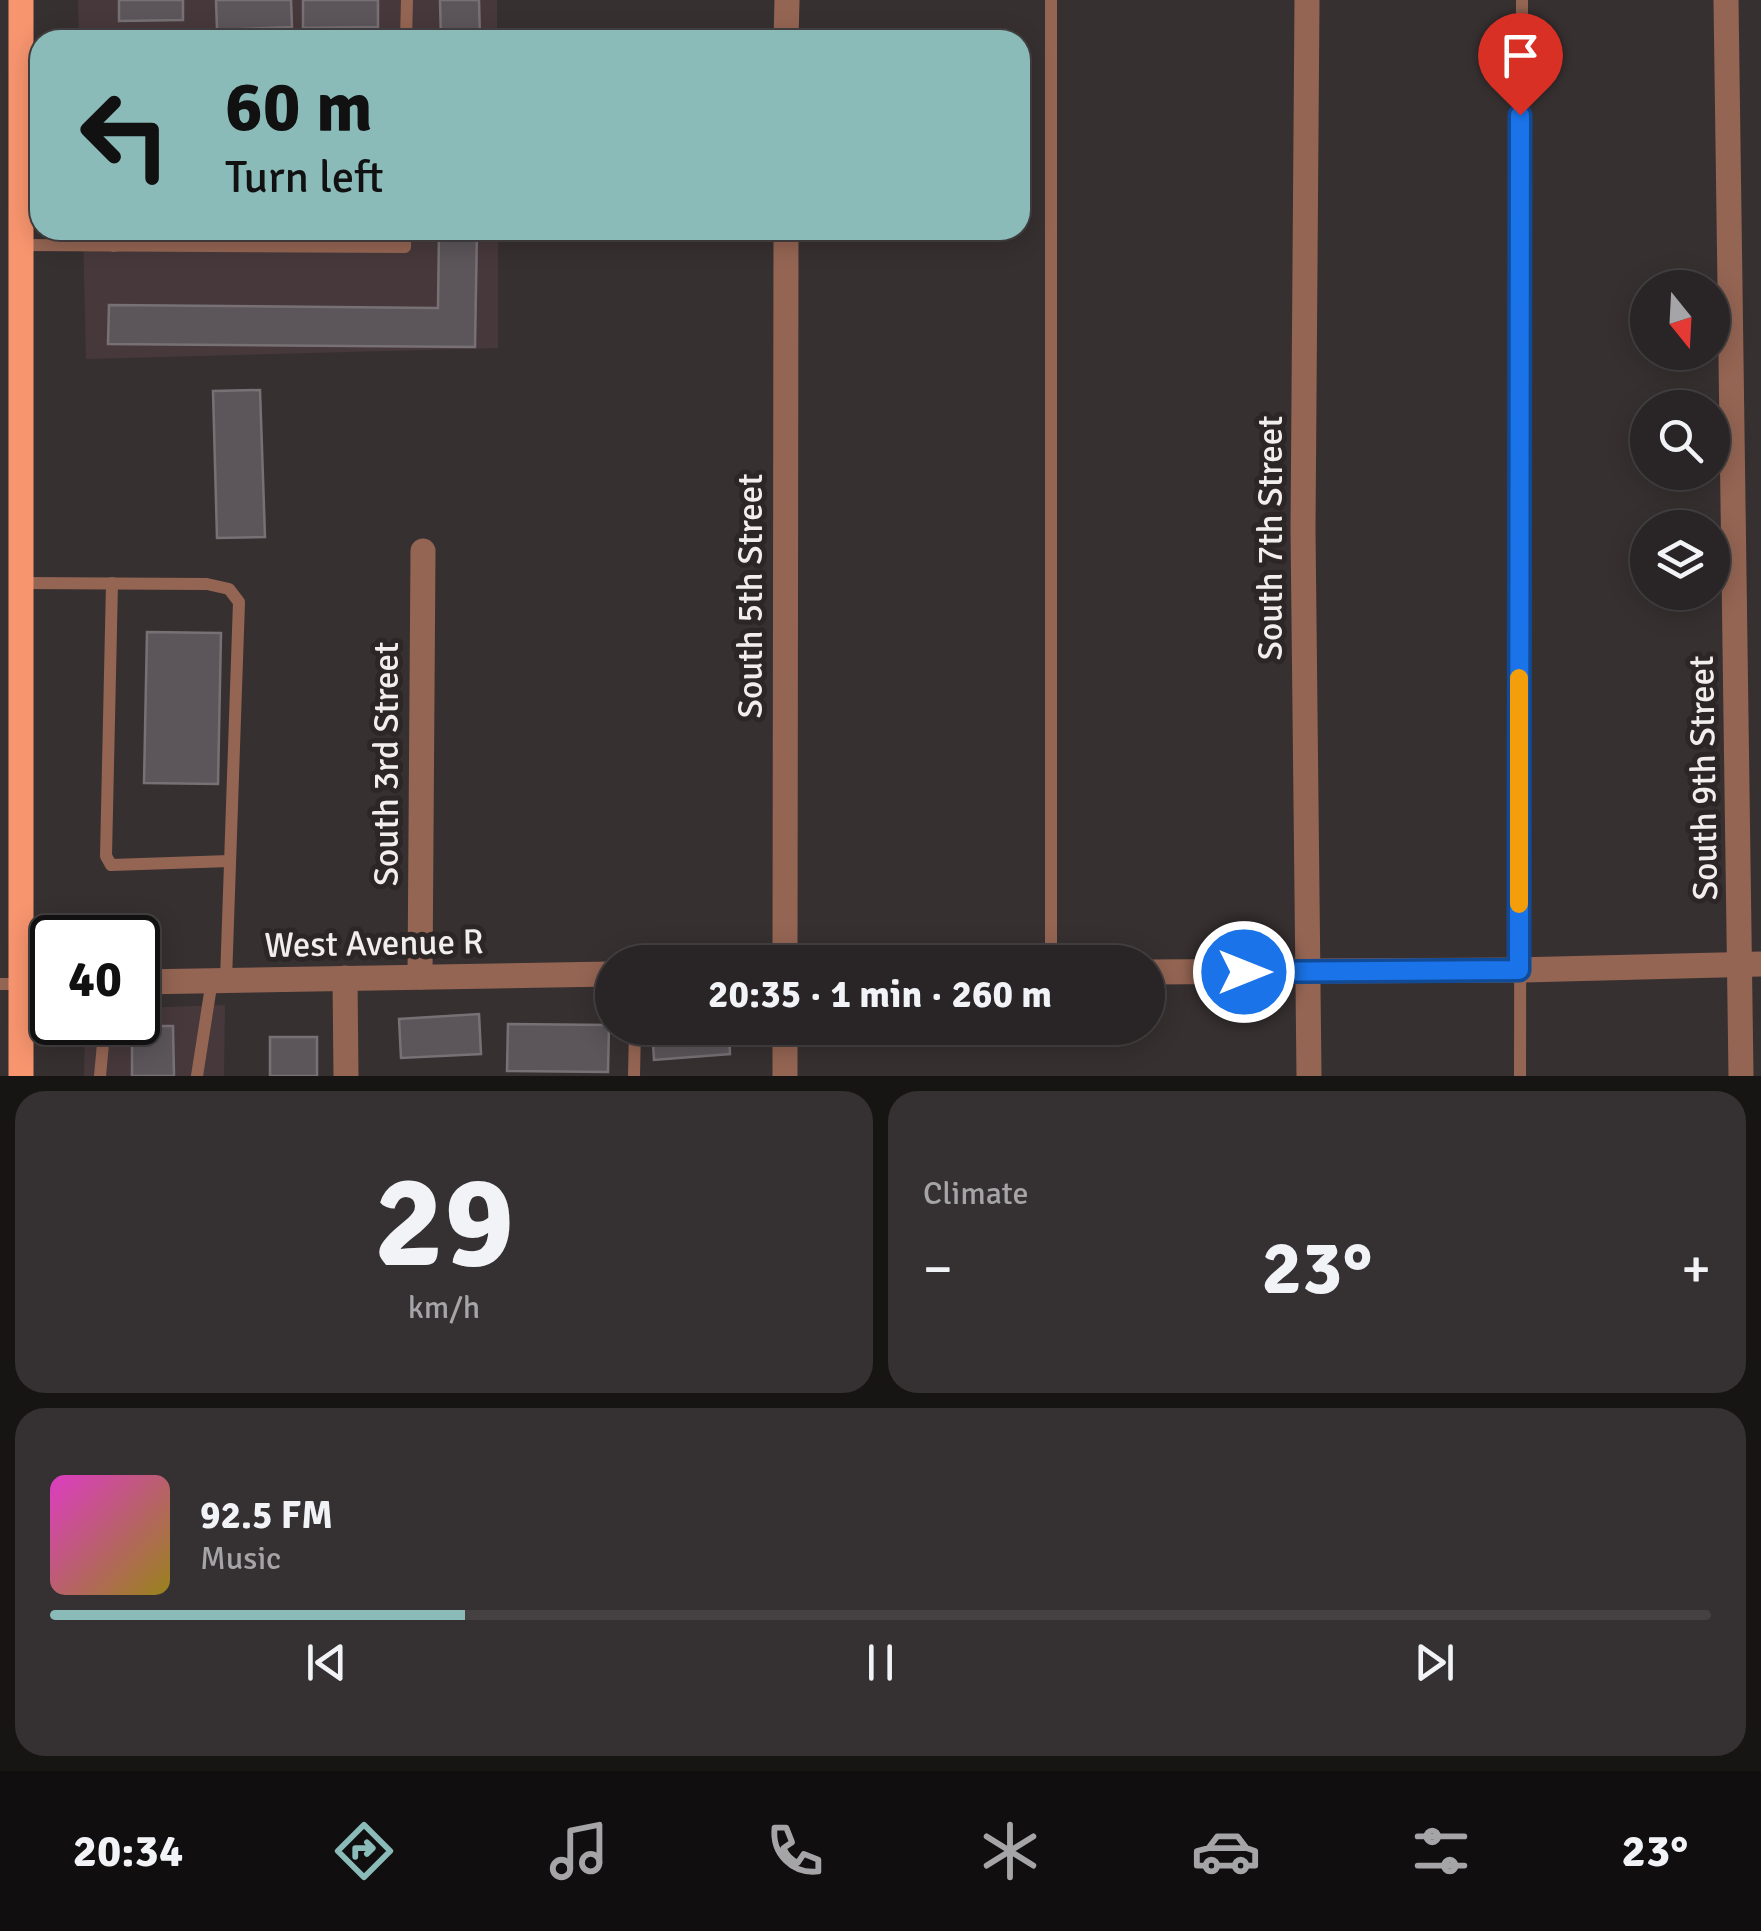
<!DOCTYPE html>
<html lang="en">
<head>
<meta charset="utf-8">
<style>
	:root { --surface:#292425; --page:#353032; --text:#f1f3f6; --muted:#a5a4a7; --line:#454142; --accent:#8bbbb9 }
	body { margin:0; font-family:Signika,sans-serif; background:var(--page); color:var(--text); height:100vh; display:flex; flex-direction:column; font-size:38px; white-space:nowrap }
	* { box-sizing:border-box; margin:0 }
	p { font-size:32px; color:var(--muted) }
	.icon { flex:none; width:55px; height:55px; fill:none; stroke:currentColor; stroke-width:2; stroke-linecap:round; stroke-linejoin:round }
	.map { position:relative; height:1076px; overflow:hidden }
	.side { display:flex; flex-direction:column; gap:15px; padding:15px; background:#171414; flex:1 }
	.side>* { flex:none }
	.guide { position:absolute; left:30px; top:30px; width:1000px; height:210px; border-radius:30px; box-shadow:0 5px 25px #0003,0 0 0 2px var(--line); background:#8bbbb9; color:#111; overflow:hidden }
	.needle { width:65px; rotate:162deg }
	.fabs { position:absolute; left:1630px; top:270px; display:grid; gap:20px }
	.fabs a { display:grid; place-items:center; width:100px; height:100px; border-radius:50%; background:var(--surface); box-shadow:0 5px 25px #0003,0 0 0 2px var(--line); font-size:50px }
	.speed { position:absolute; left:30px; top:915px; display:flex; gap:20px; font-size:50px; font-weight:700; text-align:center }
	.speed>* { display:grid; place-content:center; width:130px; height:130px; border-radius:50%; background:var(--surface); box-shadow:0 5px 25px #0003,0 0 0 2px var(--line); line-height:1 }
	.speed .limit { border:5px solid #111; border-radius:15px; background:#fff; color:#111 }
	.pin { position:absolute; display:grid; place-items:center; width:85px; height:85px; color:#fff; margin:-102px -42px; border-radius:50% 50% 50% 0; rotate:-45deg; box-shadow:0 0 10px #0007 }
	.pin .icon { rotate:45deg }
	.me { position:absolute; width:110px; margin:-55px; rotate:90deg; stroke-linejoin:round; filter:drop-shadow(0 0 8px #0008) }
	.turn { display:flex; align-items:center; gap:35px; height:210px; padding:0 30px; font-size:45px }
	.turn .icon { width:130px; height:130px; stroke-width:2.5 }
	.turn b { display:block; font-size:70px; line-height:85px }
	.big { font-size:75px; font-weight:700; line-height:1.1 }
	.side .widget { flex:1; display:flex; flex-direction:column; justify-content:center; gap:15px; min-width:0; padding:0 35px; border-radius:30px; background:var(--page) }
	.side .dial { align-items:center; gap:0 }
	.dial b { font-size:130px; line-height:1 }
	.song { display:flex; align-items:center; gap:30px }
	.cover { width:120px; height:120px; border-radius:15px; background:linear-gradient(135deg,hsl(310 70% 55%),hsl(50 70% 35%)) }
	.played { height:10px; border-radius:5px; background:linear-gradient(90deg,var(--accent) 25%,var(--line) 25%) }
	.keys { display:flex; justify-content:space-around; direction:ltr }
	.heat { display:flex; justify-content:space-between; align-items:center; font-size:55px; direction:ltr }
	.side .tiles { flex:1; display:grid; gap:15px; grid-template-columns:1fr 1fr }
	.widget:last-child { grid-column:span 2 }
	.trip { position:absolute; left:595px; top:945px; width:570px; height:100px; border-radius:50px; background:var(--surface); box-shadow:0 5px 25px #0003,0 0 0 2px var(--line); font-weight:700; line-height:100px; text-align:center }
	.dock { display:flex; height:160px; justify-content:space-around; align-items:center; background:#100e0f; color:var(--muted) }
	.dock .icon { width:70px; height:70px }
	.dock .active { color:var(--accent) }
	.dock b { font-size:45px; color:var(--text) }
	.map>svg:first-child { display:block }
	.built { fill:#47393b }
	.building { fill:#5c565a; stroke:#777175; stroke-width:2.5 }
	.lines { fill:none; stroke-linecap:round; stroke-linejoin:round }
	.service { stroke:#956553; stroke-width:12 }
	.minor { stroke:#956553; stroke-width:25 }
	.tertiary { stroke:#956553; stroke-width:25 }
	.primary { stroke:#f7956f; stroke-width:25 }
	.route-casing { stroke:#114b97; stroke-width:25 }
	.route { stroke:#1a73e8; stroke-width:18 }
	.slow { stroke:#f59e0b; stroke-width:18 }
	.labels { text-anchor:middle; stroke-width:10; stroke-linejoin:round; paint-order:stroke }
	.street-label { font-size:35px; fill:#f3eeee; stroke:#2d2627 }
</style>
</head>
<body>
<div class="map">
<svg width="1761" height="1076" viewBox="0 0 1761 1076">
	<rect width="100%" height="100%" fill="#373031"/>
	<g class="built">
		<polygon points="78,0 497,0 497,40 79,40"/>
		<polygon points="83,230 498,230 498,348 86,359"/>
		<polygon points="225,1005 224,1076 84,1076 85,1023 138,1022 138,1008"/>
	</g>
	<g class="building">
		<polygon points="119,0 183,0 183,20 119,21"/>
		<polygon points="216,0 291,0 292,27 217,30"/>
		<polygon points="303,0 378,0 378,27 303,28"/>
		<polygon points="440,0 479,0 480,40 441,40"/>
		<polygon points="439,230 477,230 475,347 108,344 109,305 438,308"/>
		<polygon points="260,390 265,537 217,538 213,391"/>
		<polygon points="147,632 221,633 218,784 144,783"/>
		<polygon points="479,1014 481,1054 401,1058 399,1019"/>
		<polygon points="508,1024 609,1025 608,1072 507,1071"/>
		<polygon points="132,1026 173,1026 174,1076 132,1076"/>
		<polygon points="652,1028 729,1028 730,1054 654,1060"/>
		<rect x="270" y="1037" width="47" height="39"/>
	</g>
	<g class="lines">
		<g class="service">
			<polyline points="406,40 407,0"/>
			<polyline points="113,230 114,246"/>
			<polyline points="20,245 405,247 405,230"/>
			<polyline points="20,583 207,584 229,589 239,602 226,980"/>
			<polyline points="112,583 106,856 111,865 230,861"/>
			<polyline points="1051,962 1051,0"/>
			<polyline points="0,984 20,984"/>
			<polyline points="100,1076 105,1022"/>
			<polyline points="197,1076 212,980"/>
			<polyline points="634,1076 635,1028"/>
			<polyline points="1520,1076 1522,0"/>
		</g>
		<g class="minor">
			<polyline points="1307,0 1303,529 1309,1076"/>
			<polyline points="1726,0 1741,1076"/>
			<polyline points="420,977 423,551"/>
			<polyline points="345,978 346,1076"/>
			<polyline points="785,1028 785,1076"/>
		</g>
		<g class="tertiary">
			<polyline points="786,40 787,0"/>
			<polyline points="785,962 786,230"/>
			<polyline points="1148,972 1519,970 1761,964"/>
			<polyline points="138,982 612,974"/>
			<polyline points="20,984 52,983"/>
		</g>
		<polyline class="primary" points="21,1076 21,0"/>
	</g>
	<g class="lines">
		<defs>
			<polyline id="route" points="1244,972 1519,970 1520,115"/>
		</defs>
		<use href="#route" class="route-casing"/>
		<use href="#route" class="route"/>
		<polyline class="slow" points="1519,904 1519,678"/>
	</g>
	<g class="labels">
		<g class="street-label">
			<text transform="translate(1270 538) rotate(-90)" y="12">South 7th Street</text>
			<text transform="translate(750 596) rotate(-90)" y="12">South 5th Street</text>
			<text transform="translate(386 764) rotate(-90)" y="12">South 3rd Street</text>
			<text transform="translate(1703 778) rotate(-91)" y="12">South 9th Street</text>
			<text transform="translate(374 943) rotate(-1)" y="12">West Avenue R</text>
		</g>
	</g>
</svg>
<div class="fabs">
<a><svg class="needle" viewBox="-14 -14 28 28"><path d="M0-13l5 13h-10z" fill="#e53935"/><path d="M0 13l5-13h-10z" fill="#a5a4a7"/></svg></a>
<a><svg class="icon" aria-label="search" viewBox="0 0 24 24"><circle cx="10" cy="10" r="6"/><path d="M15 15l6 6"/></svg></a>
<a><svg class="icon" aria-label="layers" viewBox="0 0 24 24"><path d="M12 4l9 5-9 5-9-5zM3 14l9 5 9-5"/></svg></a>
</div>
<div class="speed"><div class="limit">40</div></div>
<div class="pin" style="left:1520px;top:115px;background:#d93025"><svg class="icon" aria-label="arrive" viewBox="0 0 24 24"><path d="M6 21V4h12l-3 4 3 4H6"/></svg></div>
<svg class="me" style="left:1244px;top:972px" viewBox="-20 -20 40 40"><circle r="17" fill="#1a73e8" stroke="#fff" stroke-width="3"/><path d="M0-11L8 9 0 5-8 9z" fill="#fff"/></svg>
<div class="trip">20:35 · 1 min · 260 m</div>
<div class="guide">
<div class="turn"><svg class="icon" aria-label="left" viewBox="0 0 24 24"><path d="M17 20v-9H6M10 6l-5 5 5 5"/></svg><div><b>60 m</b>Turn left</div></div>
</div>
</div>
<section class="side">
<div class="tiles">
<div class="widget dial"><b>29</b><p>km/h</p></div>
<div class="widget"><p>Climate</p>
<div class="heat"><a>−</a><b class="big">23°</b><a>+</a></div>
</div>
<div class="widget">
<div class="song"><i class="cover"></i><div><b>92.5 FM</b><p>Music</p></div></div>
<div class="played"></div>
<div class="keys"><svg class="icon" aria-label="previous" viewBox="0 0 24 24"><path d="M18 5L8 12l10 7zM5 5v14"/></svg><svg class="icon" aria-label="pause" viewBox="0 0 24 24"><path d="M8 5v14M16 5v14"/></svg><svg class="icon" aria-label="next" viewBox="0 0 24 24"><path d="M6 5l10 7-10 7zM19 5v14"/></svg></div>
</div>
</div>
</section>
<nav class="dock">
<b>20:34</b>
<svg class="icon active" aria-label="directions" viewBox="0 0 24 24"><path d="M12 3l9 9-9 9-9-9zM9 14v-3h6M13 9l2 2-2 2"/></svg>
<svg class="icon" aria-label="music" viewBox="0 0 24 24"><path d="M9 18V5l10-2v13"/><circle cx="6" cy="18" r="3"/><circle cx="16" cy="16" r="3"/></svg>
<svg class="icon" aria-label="phone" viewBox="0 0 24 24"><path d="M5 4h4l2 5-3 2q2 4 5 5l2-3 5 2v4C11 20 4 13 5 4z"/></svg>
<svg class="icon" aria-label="climate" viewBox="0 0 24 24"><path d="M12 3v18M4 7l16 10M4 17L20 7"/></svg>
<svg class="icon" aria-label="car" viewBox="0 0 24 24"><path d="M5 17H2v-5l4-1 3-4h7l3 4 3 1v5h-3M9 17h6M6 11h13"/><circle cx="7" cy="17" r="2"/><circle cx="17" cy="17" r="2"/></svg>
<svg class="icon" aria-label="filters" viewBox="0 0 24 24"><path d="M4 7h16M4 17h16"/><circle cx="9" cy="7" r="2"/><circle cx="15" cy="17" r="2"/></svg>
<b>23°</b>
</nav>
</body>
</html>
